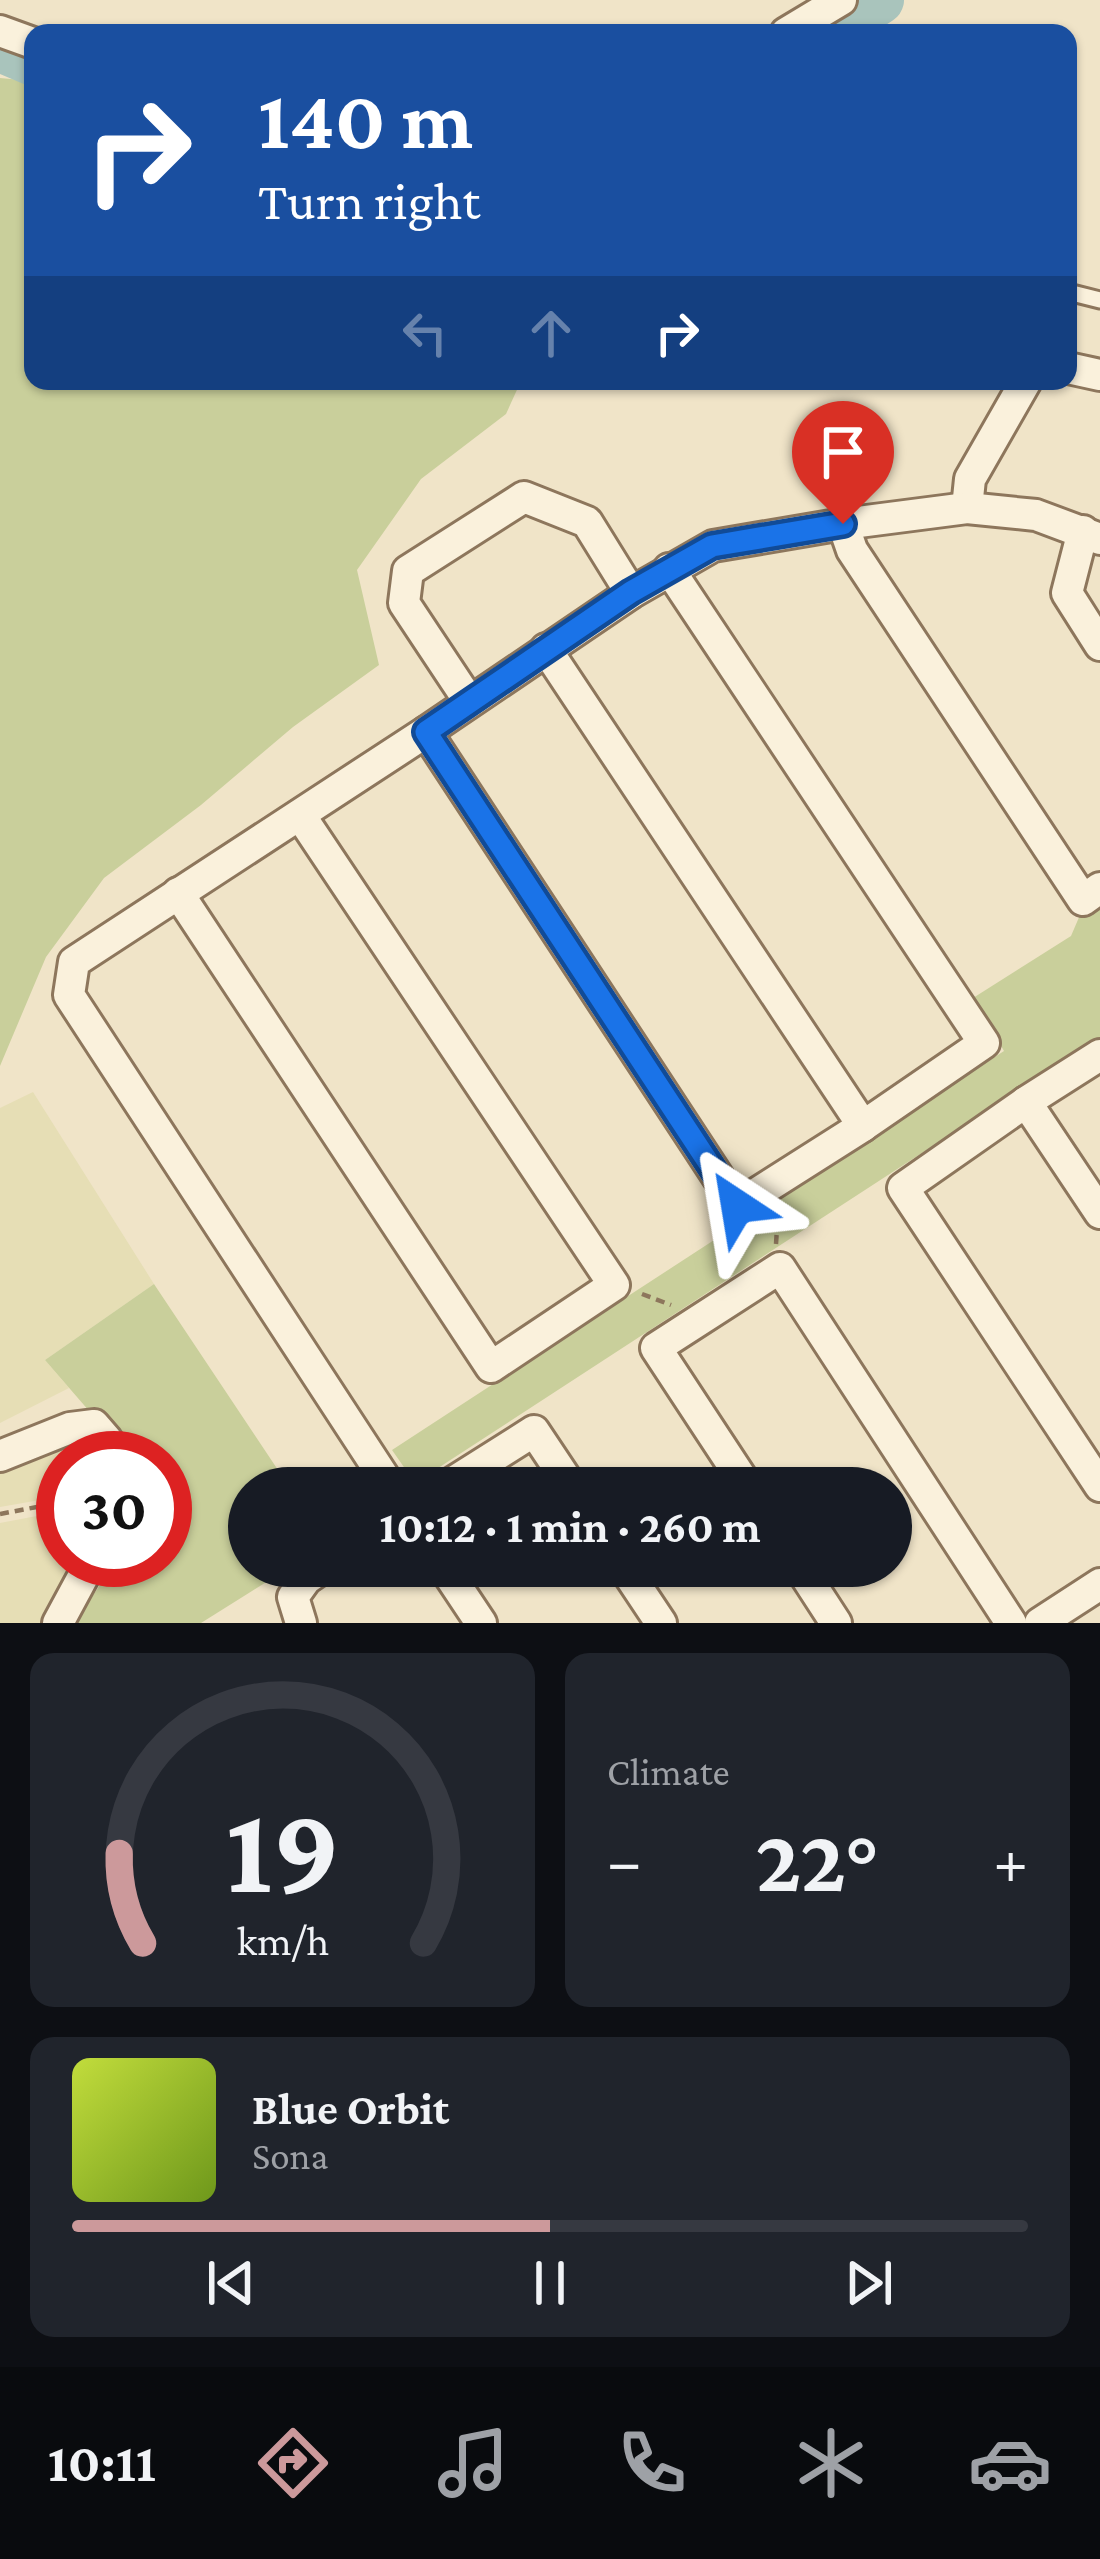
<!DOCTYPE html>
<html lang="en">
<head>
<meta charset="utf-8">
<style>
	:root { --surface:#171b24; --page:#20242c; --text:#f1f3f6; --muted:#9ea1a6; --line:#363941; --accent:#cc999b }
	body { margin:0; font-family:"Crimson Pro",serif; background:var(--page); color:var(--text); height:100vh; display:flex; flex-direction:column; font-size:45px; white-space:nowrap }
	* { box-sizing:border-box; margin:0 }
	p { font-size:39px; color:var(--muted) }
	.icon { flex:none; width:66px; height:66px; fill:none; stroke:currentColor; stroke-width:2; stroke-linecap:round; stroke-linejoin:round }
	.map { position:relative; height:1623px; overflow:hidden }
	.sheet { display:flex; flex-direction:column; gap:30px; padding:30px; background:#0d0f14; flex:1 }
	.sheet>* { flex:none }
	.guide { position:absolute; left:24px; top:24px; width:1053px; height:366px; border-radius:24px; box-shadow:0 3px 9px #0004; background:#1a4fa0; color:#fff; overflow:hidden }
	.speed { position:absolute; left:36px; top:1431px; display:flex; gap:24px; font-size:60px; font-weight:700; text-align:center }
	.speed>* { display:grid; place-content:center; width:156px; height:156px; border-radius:50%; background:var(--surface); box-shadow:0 3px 9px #0004; line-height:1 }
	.speed .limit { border:18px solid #d22; background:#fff; color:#111 }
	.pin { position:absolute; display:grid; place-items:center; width:102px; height:102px; color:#fff; margin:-123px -51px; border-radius:50% 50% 50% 0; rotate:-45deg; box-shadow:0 0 12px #0007 }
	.pin .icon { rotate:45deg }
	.me { position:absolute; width:132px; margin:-66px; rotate:327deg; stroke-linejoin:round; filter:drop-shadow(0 0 9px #0008) }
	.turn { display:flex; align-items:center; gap:42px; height:252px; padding:0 36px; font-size:54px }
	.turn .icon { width:156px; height:156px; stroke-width:2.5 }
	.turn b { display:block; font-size:84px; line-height:102px }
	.lanes { display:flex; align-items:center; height:114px; padding:0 36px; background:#0003; justify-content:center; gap:60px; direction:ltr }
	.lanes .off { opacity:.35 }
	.big { font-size:90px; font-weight:700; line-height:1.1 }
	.sheet .card { flex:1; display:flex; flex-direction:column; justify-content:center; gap:18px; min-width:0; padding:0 42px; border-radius:24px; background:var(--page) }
	.sheet .dial { align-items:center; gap:0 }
	.dial svg { height:312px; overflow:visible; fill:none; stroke:var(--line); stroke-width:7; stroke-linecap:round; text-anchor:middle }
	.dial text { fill:var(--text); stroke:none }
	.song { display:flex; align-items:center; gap:36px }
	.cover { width:144px; height:144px; border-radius:18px; background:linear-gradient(135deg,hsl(70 70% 55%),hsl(80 70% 35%)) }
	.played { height:12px; border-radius:6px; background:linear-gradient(90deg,var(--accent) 50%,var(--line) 50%) }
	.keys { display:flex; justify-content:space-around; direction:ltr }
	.heat { display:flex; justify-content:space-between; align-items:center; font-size:66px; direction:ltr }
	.sheet .tiles { flex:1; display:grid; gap:30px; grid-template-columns:1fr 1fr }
	.card:last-child { grid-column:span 2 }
	.trip { position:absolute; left:228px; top:1467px; width:684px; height:120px; border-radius:60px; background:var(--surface); box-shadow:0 3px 9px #0004; font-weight:700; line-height:120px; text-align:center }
	.menu { display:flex; height:192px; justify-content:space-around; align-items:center; background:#090b0e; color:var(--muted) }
	.menu .icon { width:84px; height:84px }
	.menu .current { color:var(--accent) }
	.menu b { font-size:54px; color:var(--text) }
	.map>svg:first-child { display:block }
	.farmland { fill:#e6deb5 }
	.green { fill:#c9cf9b }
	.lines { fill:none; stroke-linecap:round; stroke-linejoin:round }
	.river { stroke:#a9c4bc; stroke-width:48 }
	.lane-casing { stroke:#8d765c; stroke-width:21 }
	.street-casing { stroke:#8d765c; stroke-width:36 }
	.path { stroke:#8d765c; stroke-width:4.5; stroke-dasharray:9 6; stroke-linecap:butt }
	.lane { stroke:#faf1dc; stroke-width:15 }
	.street { stroke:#faf1dc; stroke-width:30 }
	.route-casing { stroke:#114b97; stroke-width:30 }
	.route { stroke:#1a73e8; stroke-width:21 }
</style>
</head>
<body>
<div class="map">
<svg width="1100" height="1623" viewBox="0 0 1100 1623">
	<rect width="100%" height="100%" fill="#f0e4c8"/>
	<g class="farmland">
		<polygon points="33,1092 154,1284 45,1360 69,1388 0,1423 0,1108"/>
		<polygon points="83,1436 96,1442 97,1458 63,1458 63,1496 0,1507 0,1465"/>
		<polygon points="63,1511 63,1560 78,1560 46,1623 0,1623 0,1523"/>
	</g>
	<g class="green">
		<polygon points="0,78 33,81 33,381 521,381 506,414 421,479 357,570 379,665 293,727 201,805 104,878 46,957 0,1066"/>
		<polygon points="1100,901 1100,1037 415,1483 392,1450 1004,1051 973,998 1071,936 1080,915"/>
		<polygon points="154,1284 290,1488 249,1488 249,1566 292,1566 201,1623 74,1623 102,1582 132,1570 131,1560 165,1560 165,1458 123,1458 122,1449 45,1360"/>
	</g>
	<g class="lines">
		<g class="river">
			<polyline points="829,33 880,0"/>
			<polyline points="0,48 33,62"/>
		</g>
		<defs>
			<polyline id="lane" points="1068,292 1100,300"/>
			<g id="street">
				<polyline points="0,31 33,43"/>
				<polyline points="786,33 841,0"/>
				<polyline points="1068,368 1100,375"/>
				<polyline points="967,508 970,479 1026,381"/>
				<polyline points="843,524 852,550 1083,900 1100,888"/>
				<polyline points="1083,531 1067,593 1100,645"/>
				<polyline points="546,649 863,1126"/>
				<polyline points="469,701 404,603 408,571 524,497 587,522 631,593"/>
				<polyline points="426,732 737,1206 863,1126 984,1043 669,569"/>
				<polyline points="178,893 491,1367 614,1285 300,815"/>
				<polyline points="1026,1102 1100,1055"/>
				<polyline points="1100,1213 1026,1102 903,1188 1100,1486"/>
				<polyline points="0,1456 70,1428 94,1425 107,1440 109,1458"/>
				<polyline points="391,1488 69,995 74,962 426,732 631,593 713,546 843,524 967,508 1036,515 1100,539"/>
				<polyline points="444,1488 534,1431 572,1488"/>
				<polyline points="748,1488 656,1348 780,1268 1011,1623"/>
				<polyline points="443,1566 481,1623"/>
				<polyline points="623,1566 661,1623"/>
				<polyline points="799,1566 836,1623"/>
				<polyline points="58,1623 92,1560"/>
				<polyline points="301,1623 293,1597 306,1579 325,1566"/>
				<polyline points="1040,1623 1100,1584"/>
			</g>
		</defs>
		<use href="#lane" class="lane-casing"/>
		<use href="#street" class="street-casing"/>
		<g class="path">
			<polyline points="776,1244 778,1213"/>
			<polyline points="642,1294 671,1305"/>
			<polyline points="0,1514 63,1502"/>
		</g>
		<use href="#lane" class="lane"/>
		<use href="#street" class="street"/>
	</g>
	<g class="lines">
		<defs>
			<polyline id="route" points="737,1206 426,732 631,592 712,546 843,524"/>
		</defs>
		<use href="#route" class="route-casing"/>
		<use href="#route" class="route"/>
	</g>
</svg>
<div class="speed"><div class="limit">30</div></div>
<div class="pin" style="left:843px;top:524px;background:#d93025"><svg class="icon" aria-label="arrive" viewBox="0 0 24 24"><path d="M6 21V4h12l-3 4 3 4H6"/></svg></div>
<svg class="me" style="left:737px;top:1206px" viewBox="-20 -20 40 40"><path d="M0-17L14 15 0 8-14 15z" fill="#1a73e8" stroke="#fff" stroke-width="4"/></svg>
<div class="trip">10:12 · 1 min · 260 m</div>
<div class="guide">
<div class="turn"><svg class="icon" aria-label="right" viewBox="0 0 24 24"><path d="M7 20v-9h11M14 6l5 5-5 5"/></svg><div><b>140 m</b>Turn right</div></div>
<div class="lanes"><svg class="icon off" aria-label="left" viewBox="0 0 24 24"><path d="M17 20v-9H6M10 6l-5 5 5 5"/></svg><svg class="icon off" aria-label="ahead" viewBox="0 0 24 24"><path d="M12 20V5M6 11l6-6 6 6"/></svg><svg class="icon" aria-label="right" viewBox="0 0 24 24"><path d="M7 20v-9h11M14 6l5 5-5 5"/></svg></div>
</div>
</div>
<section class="sheet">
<div class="tiles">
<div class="card dial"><svg viewBox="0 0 100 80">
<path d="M14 69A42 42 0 1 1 86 69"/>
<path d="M14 69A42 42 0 0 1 8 46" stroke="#cc999b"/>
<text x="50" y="56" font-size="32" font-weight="700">19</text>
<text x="50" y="72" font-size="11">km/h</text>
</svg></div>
<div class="card"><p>Climate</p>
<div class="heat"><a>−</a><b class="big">22°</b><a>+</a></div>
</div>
<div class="card">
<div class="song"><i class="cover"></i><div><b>Blue Orbit</b><p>Sona</p></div></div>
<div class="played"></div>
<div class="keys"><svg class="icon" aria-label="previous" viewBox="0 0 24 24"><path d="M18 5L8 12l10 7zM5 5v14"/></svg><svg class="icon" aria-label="pause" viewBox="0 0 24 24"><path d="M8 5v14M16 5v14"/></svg><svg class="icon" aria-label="next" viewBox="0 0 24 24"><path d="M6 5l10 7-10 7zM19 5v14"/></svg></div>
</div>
</div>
</section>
<nav class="menu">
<b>10:11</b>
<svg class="icon current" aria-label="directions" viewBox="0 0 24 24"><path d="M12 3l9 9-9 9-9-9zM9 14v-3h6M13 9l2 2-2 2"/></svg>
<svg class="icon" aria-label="music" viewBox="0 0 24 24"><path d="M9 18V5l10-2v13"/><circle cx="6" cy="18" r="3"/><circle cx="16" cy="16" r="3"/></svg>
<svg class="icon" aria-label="phone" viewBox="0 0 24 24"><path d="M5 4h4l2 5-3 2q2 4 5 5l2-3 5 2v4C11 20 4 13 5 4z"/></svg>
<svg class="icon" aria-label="climate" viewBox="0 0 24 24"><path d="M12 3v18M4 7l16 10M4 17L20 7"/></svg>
<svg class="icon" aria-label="car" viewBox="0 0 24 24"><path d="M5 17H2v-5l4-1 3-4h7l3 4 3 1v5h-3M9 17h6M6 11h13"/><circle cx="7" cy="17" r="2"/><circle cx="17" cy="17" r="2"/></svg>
</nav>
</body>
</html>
